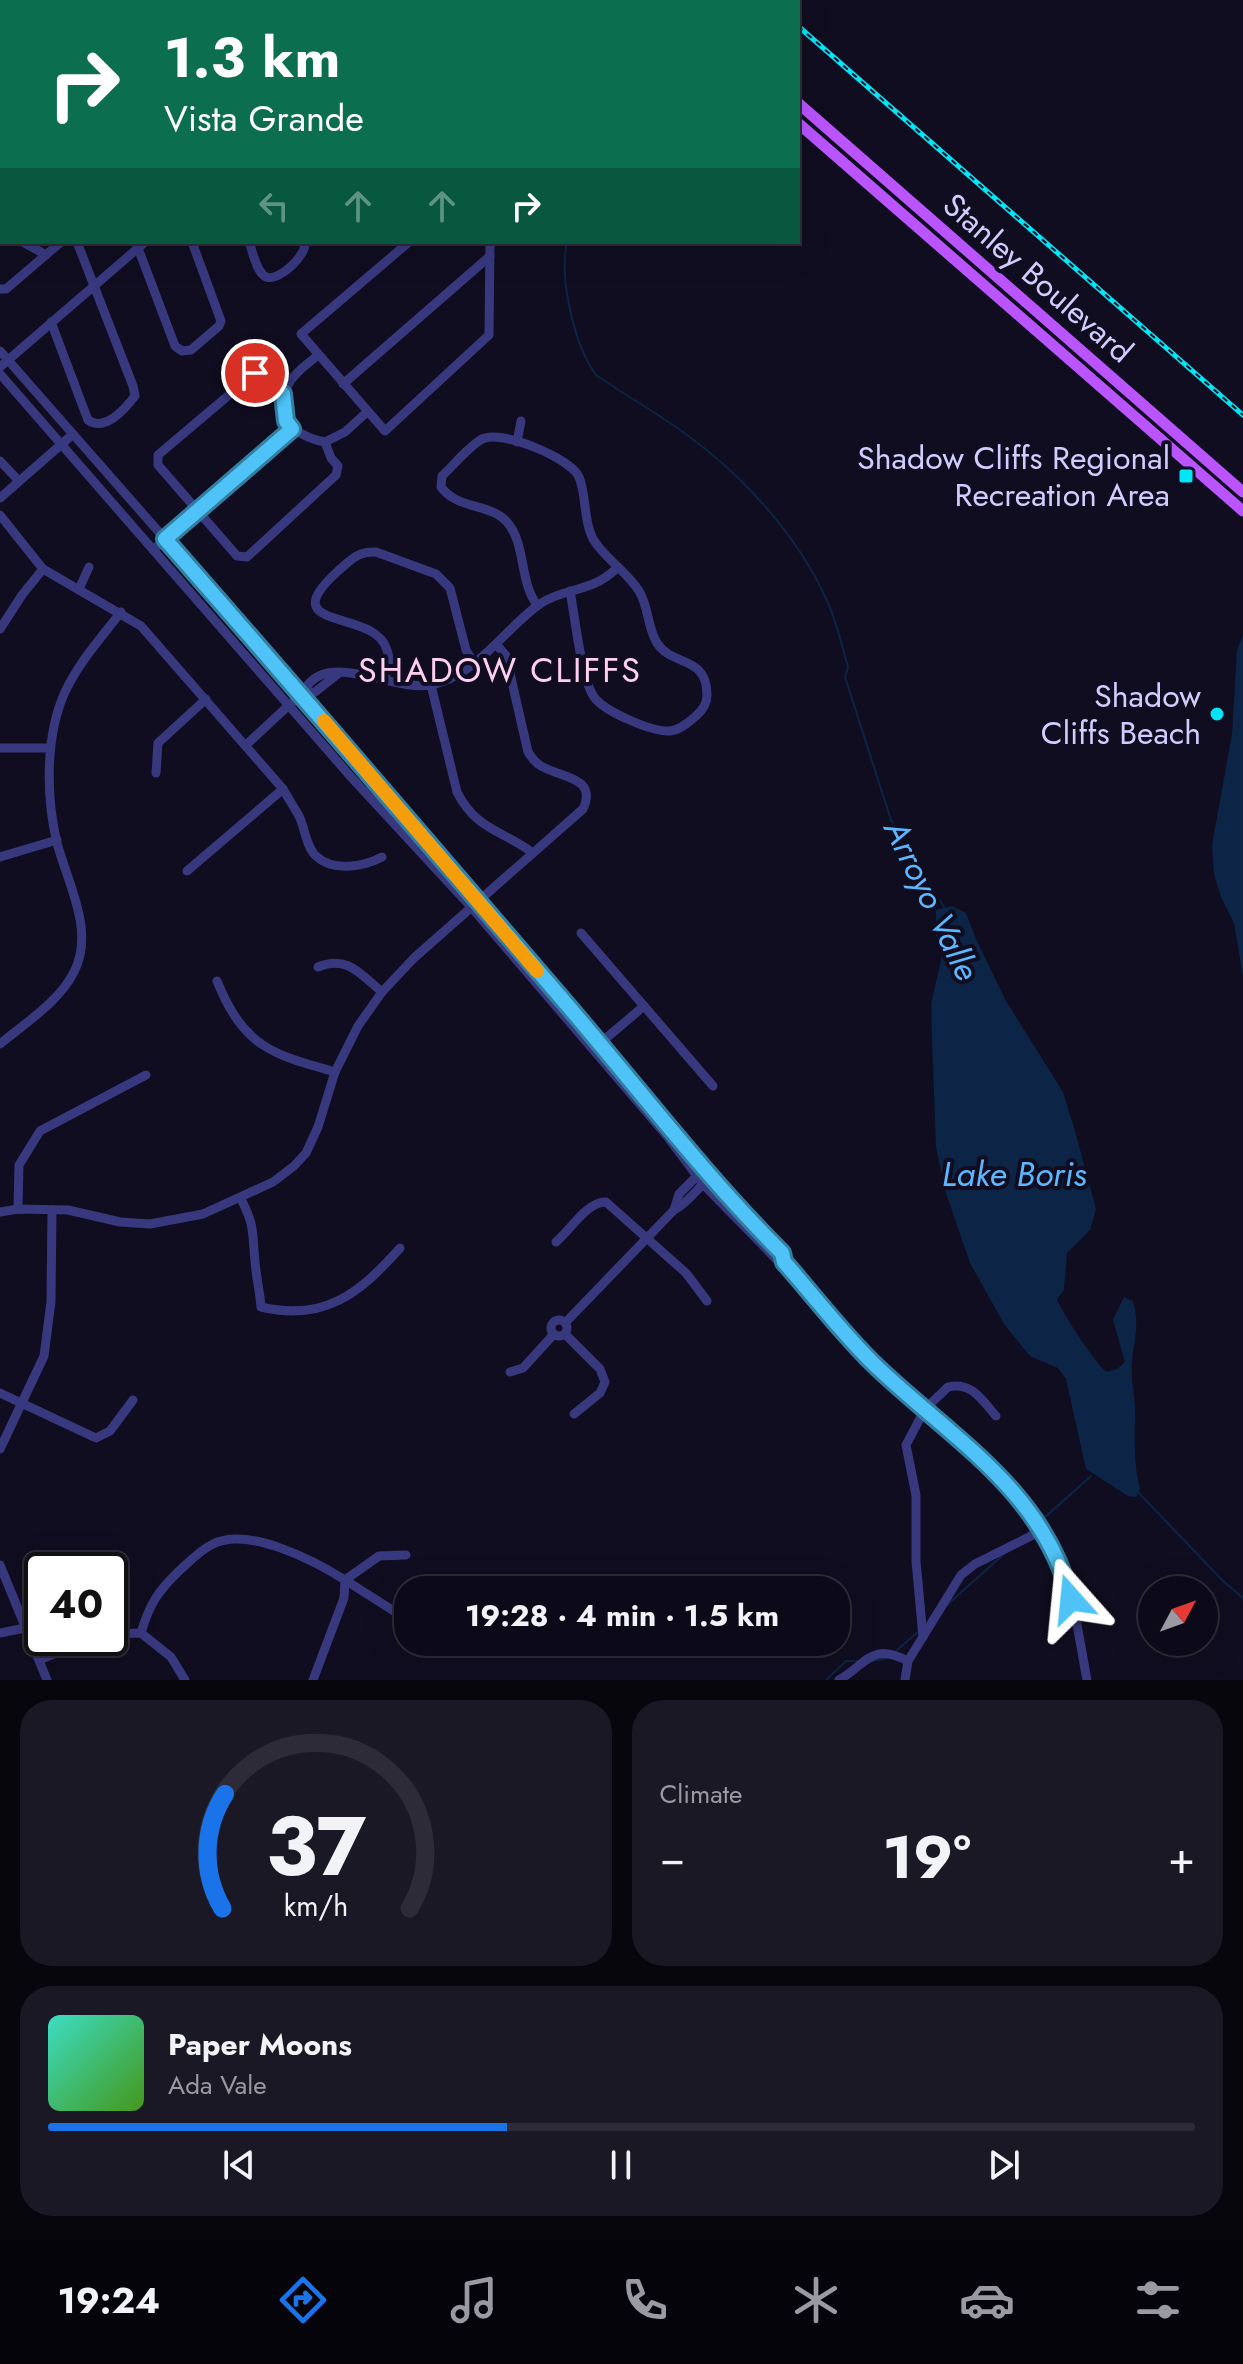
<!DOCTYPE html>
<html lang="en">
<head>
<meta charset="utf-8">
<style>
	:root { --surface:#0c0a18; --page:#1a1825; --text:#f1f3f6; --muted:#9a9aa2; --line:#2c2b37; --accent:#1a73e8 }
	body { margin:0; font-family:Jost,sans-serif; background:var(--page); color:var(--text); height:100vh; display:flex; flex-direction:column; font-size:30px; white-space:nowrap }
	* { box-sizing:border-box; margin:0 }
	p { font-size:26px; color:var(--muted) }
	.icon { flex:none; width:44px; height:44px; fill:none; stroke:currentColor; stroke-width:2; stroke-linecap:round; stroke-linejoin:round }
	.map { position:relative; height:1680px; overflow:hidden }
	.drawer { display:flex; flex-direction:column; gap:20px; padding:20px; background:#07060d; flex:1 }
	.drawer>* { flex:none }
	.guide { position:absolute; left:0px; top:0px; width:800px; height:244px; box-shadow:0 8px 32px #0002,0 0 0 2px var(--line); background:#0b6e4f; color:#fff; overflow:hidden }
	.needle { width:52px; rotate:49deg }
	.tools { position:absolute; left:1138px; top:1576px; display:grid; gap:16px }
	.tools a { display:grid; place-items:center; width:80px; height:80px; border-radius:50%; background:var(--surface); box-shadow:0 8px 32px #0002,0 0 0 2px var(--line); font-size:40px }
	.speed { position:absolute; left:24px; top:1552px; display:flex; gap:16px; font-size:40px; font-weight:700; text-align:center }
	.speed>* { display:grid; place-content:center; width:104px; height:104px; border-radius:50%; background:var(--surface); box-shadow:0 8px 32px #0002,0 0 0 2px var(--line); line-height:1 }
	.speed .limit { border:4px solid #111; border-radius:12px; background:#fff; color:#111 }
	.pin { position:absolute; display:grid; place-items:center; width:68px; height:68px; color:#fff; margin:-34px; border:4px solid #fff; border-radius:50%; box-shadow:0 2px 8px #0007 }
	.me { position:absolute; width:88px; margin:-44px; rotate:342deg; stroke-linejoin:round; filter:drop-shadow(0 0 6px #0008) }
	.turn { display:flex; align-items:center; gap:28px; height:168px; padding:0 32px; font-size:36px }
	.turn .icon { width:104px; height:104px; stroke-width:2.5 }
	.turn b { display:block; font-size:56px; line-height:68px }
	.lanes { display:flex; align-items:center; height:76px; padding:0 32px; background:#0003; justify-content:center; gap:40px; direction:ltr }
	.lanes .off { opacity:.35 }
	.big { font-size:60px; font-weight:700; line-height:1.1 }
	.drawer .tile { flex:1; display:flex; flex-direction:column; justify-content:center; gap:12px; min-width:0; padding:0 28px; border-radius:32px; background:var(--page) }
	.drawer .dial { align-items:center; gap:0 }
	.dial svg { height:208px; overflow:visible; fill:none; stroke:var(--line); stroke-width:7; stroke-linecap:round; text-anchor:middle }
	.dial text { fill:var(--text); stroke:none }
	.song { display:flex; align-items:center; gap:24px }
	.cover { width:96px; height:96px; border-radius:12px; background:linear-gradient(135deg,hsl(170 70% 55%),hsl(100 70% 35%)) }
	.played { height:8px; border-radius:4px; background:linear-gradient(90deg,var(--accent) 40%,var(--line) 40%) }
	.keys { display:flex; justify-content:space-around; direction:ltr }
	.heat { display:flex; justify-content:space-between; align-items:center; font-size:44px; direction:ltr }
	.drawer .tiles { flex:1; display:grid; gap:20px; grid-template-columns:1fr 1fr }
	.tile:last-child { grid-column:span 2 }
	.trip { position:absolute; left:394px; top:1576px; width:456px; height:80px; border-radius:32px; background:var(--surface); box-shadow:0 8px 32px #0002,0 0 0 2px var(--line); font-weight:700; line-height:80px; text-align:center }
	.menu { display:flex; height:128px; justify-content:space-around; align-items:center; background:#05040a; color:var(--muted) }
	.menu .icon { width:56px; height:56px }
	.menu .current { color:var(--accent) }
	.menu b { font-size:36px; color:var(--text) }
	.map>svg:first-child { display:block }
	.water { fill:#0c2445 }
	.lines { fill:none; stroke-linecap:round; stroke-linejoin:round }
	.stream { stroke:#0c2445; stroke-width:2 }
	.minor { stroke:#38387f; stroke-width:9 }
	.major { stroke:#b954fe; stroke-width:11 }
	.rail-casing { stroke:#01e5f6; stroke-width:5 }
	.rail { stroke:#100d20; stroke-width:2; stroke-dasharray:6; stroke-linecap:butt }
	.route-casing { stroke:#337fa1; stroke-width:20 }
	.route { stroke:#4fc3f7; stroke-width:14 }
	.slow { stroke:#f59e0b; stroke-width:14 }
	.poi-dot { fill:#01e5f6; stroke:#100d20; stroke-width:3 }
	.labels { text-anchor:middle; stroke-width:8; stroke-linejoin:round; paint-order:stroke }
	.street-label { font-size:32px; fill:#d1cdff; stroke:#100d20 }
	.poi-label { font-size:32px; fill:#d1cdff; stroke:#100d20; text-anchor:end }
	.neighbourhood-label { font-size:34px; letter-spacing:2px; fill:#ffcfef; stroke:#100d20 }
	.water-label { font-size:34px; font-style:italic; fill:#5bb8fe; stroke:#100d20 }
</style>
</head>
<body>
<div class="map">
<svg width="1243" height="1680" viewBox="0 0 1243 1680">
	<rect width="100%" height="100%" fill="#100d20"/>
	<g class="water">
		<polygon points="1243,636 1243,977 1234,923 1221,897 1214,874 1212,845 1232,734 1237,650"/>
		<path d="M 952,906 L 966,913 L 976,939 L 1006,1001 L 1063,1092 L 1075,1131 L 1096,1209 L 1090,1230 L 1067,1253 L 1064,1290 L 1057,1299 C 1061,1311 1097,1366 1107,1372 L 1117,1369 L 1125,1362 L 1113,1320 L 1124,1297 L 1133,1301 C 1140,1325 1134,1339 1132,1363 C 1131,1378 1134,1393 1135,1407 C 1135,1436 1133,1461 1140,1489 L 1136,1497 L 1128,1496 L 1086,1469 L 1066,1379 L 1058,1368 L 1030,1356 L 1004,1324 L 970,1263 L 945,1190 L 936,1147 L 932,1039 L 931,1004 L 942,956 L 936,936 L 936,910 Z"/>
	</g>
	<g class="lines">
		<g class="stream">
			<polyline points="0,93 2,94"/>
			<path d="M 567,242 C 559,278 574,345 596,375 C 625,395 655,412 683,432 C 743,475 798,535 828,603 C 837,623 842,646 848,667 L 845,677 L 891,820 L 944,907"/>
			<polyline points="1137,1491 1222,1580 1243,1598"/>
			<polyline points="1043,1519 1091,1476"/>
			<polyline points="1028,1533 1034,1528"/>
			<polyline points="947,1605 1005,1553"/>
			<polyline points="897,1650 919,1631"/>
			<polyline points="872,1661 888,1658"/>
			<polyline points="826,1680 846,1661 857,1661"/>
		</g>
		<g class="minor">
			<polyline points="120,0 121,2"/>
			<polyline points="164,2 165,0"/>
			<polyline points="0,135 2,135"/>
			<polyline points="0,187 2,185"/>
			<polyline points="0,229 2,230"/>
			<polyline points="23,242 46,255"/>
			<path d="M 249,242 C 253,252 256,272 266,277 C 279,282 307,255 305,242"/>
			<polyline points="409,242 301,334 385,431 489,335 490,242"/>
			<polyline points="138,248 175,346 182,351 191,350 219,326 221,321 192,242"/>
			<polyline points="0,289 6,289 61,242"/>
			<path d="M 51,322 L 88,420 C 105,432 124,410 135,396 L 133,386 L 77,242"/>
			<path d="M 0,351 L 302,695 L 677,1134 L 710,1178 L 782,1253 L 784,1262 C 815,1297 844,1335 877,1367 C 940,1428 1018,1474 1056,1556 C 1074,1594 1079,1638 1087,1680"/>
			<path d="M 318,355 C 309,363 297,371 291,380 C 269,412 293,436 325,442 L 345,432 L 367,412"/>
			<polyline points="0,367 145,242"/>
			<polyline points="0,374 351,777 472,908 667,1136 703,1184 776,1259 784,1262"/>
			<polyline points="343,384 490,256"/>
			<polyline points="283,394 268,388 255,373 158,455 158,465 237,556 247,557 336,475 338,466 331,458 325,442"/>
			<polyline points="517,442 521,421"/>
			<polyline points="0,461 19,481"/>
			<polyline points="0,498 72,435"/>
			<path d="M 0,515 L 43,569 L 141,626 L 283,789 C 288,798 294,807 299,816 C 305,828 306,847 316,856 C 333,872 363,867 382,857"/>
			<polyline points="153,550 292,429"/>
			<polyline points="79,589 89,567"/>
			<path d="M 537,605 C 519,581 526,543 507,522 C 490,503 458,510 441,487 L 442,476 C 454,465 468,447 482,439 C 500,429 571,458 579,477 C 587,496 583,524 595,542 C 607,560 627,572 639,591 C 649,607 647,627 657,643 C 672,667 707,655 707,695 C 707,704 703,710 696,716 C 689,722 680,730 670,731 C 652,732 605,712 594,697 C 581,678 575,616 570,591"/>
			<polyline points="0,629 22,595 43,569"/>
			<path d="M 384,681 C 387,671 391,661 387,650 C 375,607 270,633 338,571 C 351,560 358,551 376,552 L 436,574 L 450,588 L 466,650 L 474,663"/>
			<path d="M 431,685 L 457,792 C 476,830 502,830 533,853"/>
			<path d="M 302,695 C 322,646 390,692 430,685 C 475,677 503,631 537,606 C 554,593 574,592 593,584 C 603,580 611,574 618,567"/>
			<polyline points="246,745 289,705 302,695 315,692 339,673"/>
			<polyline points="0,748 50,748"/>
			<polyline points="156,773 158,743 206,699"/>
			<polyline points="0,857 57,840"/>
			<polyline points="187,871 283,789"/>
			<polyline points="581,933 713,1086"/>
			<path d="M 318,967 C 348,955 360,974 382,992"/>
			<path d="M 217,981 C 244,1047 271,1054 335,1072"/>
			<path d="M 0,1044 C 25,1023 59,1002 74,972 C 95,931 68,884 57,843 C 46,797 45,736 65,692 C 79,662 101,638 121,612"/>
			<polyline points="598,1045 644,1006"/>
			<path d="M 241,1199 C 255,1226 252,1232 255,1261 C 256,1277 260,1292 261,1307 C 325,1322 360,1293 400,1248"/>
			<polyline points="18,1209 19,1165 40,1131 146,1075"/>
			<polyline points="674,1210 679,1194 700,1173"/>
			<path d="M 0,1212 L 18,1209 L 68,1210 L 120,1222 L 150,1224 L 203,1214 L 273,1182 L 294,1166 L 306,1153 L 318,1127 L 335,1072 L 358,1026 L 382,992 L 414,958 L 583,809 C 598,777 561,778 541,766 C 535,763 532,758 528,752 L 506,656 L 496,644"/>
			<path d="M 556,1242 C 570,1230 588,1201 606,1202 L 686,1273 L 707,1301"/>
			<circle cx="559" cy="1328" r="8"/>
			<path d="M 565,1323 L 674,1210 C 686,1204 694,1193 703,1184 L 703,1178"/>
			<polyline points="565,1334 600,1369 605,1382 600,1393 574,1414"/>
			<polyline points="510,1372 523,1368 554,1334"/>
			<polyline points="0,1393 96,1438 110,1431 133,1400"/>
			<polyline points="0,1449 44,1356 51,1302 52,1210"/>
			<polyline points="406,1555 379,1556 345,1580 408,1620"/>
			<polyline points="0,1565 47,1680"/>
			<polyline points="0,1633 25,1628"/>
			<path d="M 141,1633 C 149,1605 158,1591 179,1571 C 189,1562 200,1550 213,1544 C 248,1526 315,1561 345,1580 L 344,1598 L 313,1680"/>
			<polyline points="110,1634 141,1633 171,1657 185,1680"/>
			<path d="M 923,1637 L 916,1561 L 916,1495 L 906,1445 L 925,1409 L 948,1387 C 971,1381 982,1400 996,1416"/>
			<polyline points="39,1660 93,1638"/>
			<path d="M 839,1680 C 868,1663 871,1642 908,1661"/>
			<polyline points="905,1680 908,1661 961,1575 975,1564 1043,1530"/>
		</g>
		<g class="major">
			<polyline points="657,0 659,2"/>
			<polyline points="680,0 682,2"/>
			<polyline points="798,103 1243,492"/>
			<polyline points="798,123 1243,511"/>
		</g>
		<defs>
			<g id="rail">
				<polyline points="768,0 771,2"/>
				<polyline points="798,26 1243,415"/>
			</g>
		</defs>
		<use href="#rail" class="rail-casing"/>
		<use href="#rail" class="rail"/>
	</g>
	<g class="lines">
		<defs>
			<path id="route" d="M 255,373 L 268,388 L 283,394 L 286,421 L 292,429 L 165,539 C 301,694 434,850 568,1006 C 639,1089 705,1176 782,1253 L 784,1262 C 815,1297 844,1336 878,1368 C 954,1440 1043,1491 1071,1599"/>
		</defs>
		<use href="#route" class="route-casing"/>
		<use href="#route" class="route"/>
		<polyline class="slow" points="324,721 537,971"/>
	</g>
	<g class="poi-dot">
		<rect x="1178" y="468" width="16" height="16" rx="4"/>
		<circle cx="1217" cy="714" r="8"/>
	</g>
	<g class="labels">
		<g class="street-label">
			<text transform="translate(1038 278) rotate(41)" y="11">Stanley Boulevard</text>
		</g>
		<g class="poi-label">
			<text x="1170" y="469">Shadow Cliffs Regional<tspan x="1170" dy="37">Recreation Area</tspan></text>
			<text x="1201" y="707">Shadow<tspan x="1201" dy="37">Cliffs Beach</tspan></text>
		</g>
		<g class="neighbourhood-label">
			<text x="500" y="682">SHADOW CLIFFS</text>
		</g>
		<g class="water-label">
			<text transform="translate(932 900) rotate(64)" y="12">Arroyo Valle</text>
			<text x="1014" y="1186">Lake Boris</text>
		</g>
	</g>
</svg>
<div class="tools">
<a><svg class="needle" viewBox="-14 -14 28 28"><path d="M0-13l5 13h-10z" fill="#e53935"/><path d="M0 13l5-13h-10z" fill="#9a9aa2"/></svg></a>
</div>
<div class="speed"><div class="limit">40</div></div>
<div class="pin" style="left:255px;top:373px;background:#d93025"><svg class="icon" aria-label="arrive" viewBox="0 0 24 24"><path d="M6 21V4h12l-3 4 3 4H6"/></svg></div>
<svg class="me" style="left:1071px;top:1599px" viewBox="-20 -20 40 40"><path d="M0-17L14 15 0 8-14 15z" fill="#4fc3f7" stroke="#fff" stroke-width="4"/></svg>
<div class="trip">19:28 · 4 min · 1.5 km</div>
<div class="guide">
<div class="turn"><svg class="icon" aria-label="right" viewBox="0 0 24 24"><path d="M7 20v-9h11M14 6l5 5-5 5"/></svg><div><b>1.3 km</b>Vista Grande</div></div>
<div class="lanes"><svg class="icon off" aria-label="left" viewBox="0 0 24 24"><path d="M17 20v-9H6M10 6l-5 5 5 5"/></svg><svg class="icon off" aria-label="ahead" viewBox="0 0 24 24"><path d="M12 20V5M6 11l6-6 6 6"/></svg><svg class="icon off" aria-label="ahead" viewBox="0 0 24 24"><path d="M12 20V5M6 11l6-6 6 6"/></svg><svg class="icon" aria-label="right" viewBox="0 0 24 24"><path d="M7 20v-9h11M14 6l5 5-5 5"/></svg></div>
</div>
</div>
<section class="drawer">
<div class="tiles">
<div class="tile dial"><svg viewBox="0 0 100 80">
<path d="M14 69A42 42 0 1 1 86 69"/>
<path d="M14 69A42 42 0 0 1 15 25" stroke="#1a73e8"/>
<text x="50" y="56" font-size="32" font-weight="700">37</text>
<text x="50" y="72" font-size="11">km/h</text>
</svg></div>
<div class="tile"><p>Climate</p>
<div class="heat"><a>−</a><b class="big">19°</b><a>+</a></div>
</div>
<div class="tile">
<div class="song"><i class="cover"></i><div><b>Paper Moons</b><p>Ada Vale</p></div></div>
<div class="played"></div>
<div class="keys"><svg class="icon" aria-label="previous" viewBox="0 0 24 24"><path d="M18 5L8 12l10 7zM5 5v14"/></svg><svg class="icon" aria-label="pause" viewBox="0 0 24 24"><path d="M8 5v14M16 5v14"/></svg><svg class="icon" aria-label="next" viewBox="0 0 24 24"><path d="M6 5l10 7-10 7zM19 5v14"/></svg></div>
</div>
</div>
</section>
<nav class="menu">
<b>19:24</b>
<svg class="icon current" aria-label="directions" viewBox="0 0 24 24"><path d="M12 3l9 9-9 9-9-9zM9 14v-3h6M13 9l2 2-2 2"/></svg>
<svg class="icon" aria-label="music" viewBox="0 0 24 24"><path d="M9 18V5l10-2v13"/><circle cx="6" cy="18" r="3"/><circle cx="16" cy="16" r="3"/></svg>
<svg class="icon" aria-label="phone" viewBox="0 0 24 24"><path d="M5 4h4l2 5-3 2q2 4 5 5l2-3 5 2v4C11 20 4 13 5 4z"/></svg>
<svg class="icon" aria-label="climate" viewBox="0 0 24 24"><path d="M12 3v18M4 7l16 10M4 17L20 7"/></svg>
<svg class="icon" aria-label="car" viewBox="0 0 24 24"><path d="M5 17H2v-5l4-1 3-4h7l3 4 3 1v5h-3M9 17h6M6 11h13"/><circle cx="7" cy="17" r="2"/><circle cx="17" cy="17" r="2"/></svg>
<svg class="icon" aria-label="filters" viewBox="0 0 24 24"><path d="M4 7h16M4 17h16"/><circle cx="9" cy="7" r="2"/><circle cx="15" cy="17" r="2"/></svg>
</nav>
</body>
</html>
